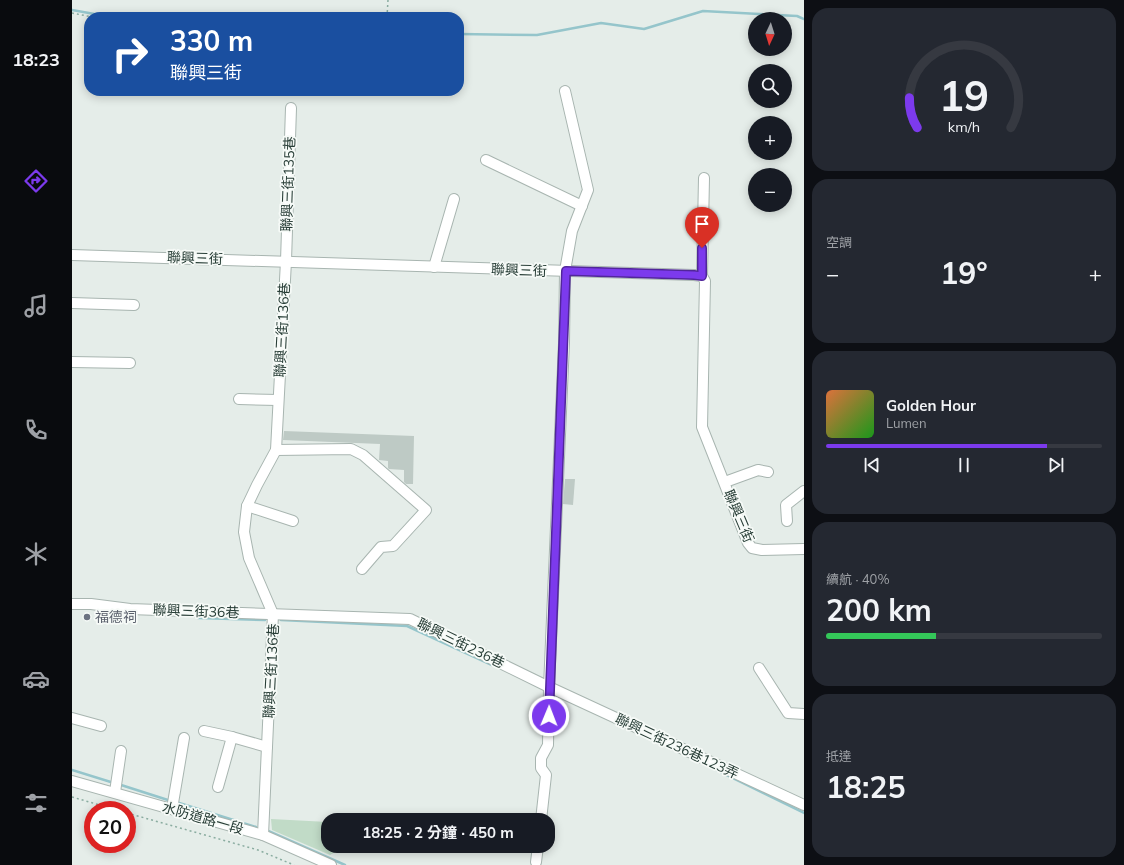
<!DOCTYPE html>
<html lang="zh-TW">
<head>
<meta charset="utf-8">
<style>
	:root { --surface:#171b24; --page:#242831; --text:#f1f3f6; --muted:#9ea1a6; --line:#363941; --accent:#7c3aed }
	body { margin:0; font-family:Mulish,"Noto Sans TC",sans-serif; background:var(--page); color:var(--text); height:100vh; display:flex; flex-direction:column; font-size:15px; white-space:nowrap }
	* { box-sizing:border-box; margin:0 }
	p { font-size:13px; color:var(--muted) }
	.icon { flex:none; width:22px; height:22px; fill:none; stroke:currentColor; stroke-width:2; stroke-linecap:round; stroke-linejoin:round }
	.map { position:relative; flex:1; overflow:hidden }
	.panel { display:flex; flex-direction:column; gap:8px; padding:8px; background:#0d0f14; width:320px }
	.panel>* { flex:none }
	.guide { position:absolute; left:12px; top:12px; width:380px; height:84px; border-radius:16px; box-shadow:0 2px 10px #0003; background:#1a4fa0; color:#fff; overflow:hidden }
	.needle { width:26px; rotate:184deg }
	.controls { position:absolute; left:676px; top:12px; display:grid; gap:8px }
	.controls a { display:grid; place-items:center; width:44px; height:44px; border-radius:50%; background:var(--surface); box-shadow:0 2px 10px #0003; font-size:20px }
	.speed { position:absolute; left:12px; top:801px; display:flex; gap:8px; font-size:20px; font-weight:700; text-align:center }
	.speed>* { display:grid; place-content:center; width:52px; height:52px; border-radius:50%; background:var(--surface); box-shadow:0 2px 10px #0003; line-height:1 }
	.speed .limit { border:6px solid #d22; background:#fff; color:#111 }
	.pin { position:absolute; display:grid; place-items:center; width:34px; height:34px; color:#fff; margin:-41px -17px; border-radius:50% 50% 50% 0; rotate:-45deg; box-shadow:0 0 4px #0007 }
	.pin .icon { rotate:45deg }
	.me { position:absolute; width:44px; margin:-22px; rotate:1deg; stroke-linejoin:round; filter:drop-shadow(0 0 3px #0008) }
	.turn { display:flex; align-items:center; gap:14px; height:84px; padding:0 20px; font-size:18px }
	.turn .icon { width:52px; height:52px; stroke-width:2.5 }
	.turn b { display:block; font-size:28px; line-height:34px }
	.big { font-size:30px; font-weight:700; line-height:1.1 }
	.panel .widget { flex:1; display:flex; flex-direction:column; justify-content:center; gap:6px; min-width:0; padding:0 14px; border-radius:16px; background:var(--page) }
	.panel .dial { align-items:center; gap:0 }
	.dial svg { height:104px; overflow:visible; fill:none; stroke:var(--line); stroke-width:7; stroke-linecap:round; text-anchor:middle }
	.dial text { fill:var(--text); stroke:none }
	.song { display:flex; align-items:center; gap:12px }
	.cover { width:48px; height:48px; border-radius:6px; background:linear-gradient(135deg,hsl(20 70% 55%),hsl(120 70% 35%)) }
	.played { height:4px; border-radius:2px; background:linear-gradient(90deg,var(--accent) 80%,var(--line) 80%) }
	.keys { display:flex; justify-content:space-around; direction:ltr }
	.heat { display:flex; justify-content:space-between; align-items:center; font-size:22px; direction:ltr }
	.charge { height:6px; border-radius:3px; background:linear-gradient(90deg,#34c759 40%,var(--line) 0) }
	.trip { position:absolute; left:249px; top:813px; width:234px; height:40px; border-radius:16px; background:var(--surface); box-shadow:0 2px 10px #0003; font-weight:700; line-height:40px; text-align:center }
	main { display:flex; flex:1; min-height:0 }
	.tabs { display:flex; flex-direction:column; width:72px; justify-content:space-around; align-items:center; background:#090b0e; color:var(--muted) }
	.tabs .icon { width:28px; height:28px }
	.tabs .selected { color:var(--accent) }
	.tabs b { font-size:18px; color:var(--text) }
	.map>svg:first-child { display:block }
	.green { fill:#c1dbc7 }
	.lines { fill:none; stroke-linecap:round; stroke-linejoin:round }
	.stream { stroke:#95c5cb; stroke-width:2.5 }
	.building { fill:#becac5 }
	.minor-casing { stroke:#a8b5b0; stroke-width:12 }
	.path { stroke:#8aaca0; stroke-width:1.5; stroke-dasharray:2 3; stroke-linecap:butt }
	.minor { stroke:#fff; stroke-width:10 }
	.route-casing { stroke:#51269a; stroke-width:10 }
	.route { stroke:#7c3aed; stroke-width:7 }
	.worship-dot { fill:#6b7280; stroke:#f6faf7; stroke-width:1.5 }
	.labels { text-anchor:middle; stroke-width:3.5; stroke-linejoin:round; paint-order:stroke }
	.street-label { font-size:14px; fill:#273d36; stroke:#f6faf7 }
	.worship-label { font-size:14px; fill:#5b616d; stroke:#f6faf7; text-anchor:start }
</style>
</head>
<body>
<main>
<nav class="tabs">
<b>18:23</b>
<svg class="icon selected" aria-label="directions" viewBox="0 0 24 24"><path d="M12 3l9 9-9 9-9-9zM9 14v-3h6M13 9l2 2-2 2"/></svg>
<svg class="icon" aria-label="music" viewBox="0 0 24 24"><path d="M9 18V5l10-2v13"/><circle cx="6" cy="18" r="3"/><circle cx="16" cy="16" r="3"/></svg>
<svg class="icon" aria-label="phone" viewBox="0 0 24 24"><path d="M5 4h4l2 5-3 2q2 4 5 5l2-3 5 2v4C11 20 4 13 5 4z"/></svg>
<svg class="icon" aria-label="climate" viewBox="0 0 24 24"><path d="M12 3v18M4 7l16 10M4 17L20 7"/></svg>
<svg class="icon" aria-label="car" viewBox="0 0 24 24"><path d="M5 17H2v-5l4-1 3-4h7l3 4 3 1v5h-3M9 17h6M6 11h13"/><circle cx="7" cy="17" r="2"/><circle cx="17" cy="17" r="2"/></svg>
<svg class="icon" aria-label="filters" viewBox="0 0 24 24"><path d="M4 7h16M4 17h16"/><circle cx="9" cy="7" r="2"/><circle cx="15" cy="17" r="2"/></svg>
</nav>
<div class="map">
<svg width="732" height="865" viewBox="0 0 732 865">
	<rect width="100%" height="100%" fill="#e5ede9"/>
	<polygon class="green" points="199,819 256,822 256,846 263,846 263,852 258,855 200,830"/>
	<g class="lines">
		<g class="stream">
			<polyline points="0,10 28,15 72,14 101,17"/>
			<polyline points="387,34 465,35 529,23 572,29 631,11 725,16 732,19"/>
			<polyline points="126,618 193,620"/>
			<polyline points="209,620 335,626 420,665"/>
			<polyline points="630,763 732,813"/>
			<polyline points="0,770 42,783"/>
			<polyline points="46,784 99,801"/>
			<polyline points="104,802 184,827"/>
			<polyline points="194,830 273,865"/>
		</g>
	</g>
	<g class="building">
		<polygon points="212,431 342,436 341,484 334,484 332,482 332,470 317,469 316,468 316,461 307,460 308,444 211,440"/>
		<polygon points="493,479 503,479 501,505 491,504"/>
	</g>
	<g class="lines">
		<defs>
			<g id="minor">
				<polyline points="414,160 510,206"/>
				<polyline points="0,255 622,275 630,276 633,281 630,427 676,543 680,548 690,550 732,549"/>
				<polyline points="362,267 382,199"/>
				<polyline points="630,276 632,178"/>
				<polyline points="0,303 62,305"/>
				<polyline points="0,362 58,363"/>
				<polyline points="167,399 206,400"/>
				<polyline points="204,450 279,449 291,455 354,510 321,546 309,547 290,569"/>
				<polyline points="653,482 686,470 696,472"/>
				<polyline points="175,506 221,521"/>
				<polyline points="715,521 714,505 732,491"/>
				<polyline points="0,604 19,604 58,609 338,619 477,687 732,805"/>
				<polyline points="687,668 716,713 732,714"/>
				<polyline points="0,718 29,726"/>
				<polyline points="132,731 160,737 195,747"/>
				<polyline points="0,781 191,835 259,865"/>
				<polyline points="146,787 160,737"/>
				<polyline points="43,792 49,751"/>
				<polyline points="100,809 112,738"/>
				<polyline points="469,820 474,775 469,768 469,758 476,745 477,687 492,343 493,271 500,231 516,190 493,91"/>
				<polyline points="191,835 201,614 177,558 172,532 175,506 185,485 204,450 214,261 219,108"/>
				<polyline points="464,862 466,846"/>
			</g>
		</defs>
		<use href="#minor" class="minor-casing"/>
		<g class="path">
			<polyline points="0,13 20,17"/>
			<polyline points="315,17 316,0"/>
			<polyline points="0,797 45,810"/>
			<polyline points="55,813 186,850 222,865"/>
		</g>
		<use href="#minor" class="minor"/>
	</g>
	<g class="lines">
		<defs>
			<polyline id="route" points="477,716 494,271 622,275 630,276 630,248"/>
		</defs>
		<use href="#route" class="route-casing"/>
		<use href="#route" class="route"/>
	</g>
	<circle class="worship-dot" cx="15" cy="617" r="4"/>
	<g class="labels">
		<g class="street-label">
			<text transform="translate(216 184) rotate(-88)" y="5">聯興三街135巷</text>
			<text transform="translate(123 258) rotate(2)" y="5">聯興三街</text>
			<text transform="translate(447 270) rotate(2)" y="5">聯興三街</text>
			<text transform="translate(210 330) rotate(-87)" y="5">聯興三街136巷</text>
			<text transform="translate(667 516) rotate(67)" y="5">聯興三街</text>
			<text transform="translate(124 611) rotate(2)" y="5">聯興三街36巷</text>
			<text transform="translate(389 643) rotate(26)" y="5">聯興三街236巷</text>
			<text transform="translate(199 671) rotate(-87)" y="5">聯興三街136巷</text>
			<text transform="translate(605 746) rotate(25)" y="5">聯興三街236巷123弄</text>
			<text transform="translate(131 818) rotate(16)" y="5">水防道路一段</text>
		</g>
		<g class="worship-label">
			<text x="23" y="622">福德祠</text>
		</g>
	</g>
</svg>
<div class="controls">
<a><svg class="needle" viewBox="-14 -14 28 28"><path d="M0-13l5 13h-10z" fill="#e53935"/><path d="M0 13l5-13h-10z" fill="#9ea1a6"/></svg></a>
<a><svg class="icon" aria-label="search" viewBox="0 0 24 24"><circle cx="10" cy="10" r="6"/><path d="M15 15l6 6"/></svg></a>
<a>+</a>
<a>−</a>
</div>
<div class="speed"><div class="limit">20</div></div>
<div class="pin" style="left:630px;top:248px;background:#d93025"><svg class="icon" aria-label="arrive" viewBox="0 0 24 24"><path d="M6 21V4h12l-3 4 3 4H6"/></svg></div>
<svg class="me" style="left:477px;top:716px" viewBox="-20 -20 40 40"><circle r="17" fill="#7c3aed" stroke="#fff" stroke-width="3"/><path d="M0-11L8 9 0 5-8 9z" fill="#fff"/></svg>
<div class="trip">18:25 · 2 分鐘 · 450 m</div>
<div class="guide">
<div class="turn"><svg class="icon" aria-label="right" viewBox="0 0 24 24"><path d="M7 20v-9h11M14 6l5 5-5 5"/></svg><div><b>330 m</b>聯興三街</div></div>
</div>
</div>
<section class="panel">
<div class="widget dial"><svg viewBox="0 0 100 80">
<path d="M14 69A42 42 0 1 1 86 69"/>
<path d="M14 69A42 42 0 0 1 8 46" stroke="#7c3aed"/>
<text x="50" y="56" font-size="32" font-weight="700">19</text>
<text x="50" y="72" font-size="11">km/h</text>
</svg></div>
<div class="widget"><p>空調</p>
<div class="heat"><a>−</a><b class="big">19°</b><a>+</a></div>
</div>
<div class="widget">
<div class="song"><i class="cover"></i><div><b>Golden Hour</b><p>Lumen</p></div></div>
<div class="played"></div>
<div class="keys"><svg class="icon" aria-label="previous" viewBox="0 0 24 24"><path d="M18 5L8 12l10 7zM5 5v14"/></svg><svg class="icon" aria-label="pause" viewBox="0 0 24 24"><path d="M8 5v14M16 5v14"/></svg><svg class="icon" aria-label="next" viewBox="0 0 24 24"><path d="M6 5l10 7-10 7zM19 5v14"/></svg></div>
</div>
<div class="widget"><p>續航 · 40%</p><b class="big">200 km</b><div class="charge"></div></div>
<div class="widget"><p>抵達</p><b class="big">18:25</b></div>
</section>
</main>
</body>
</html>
